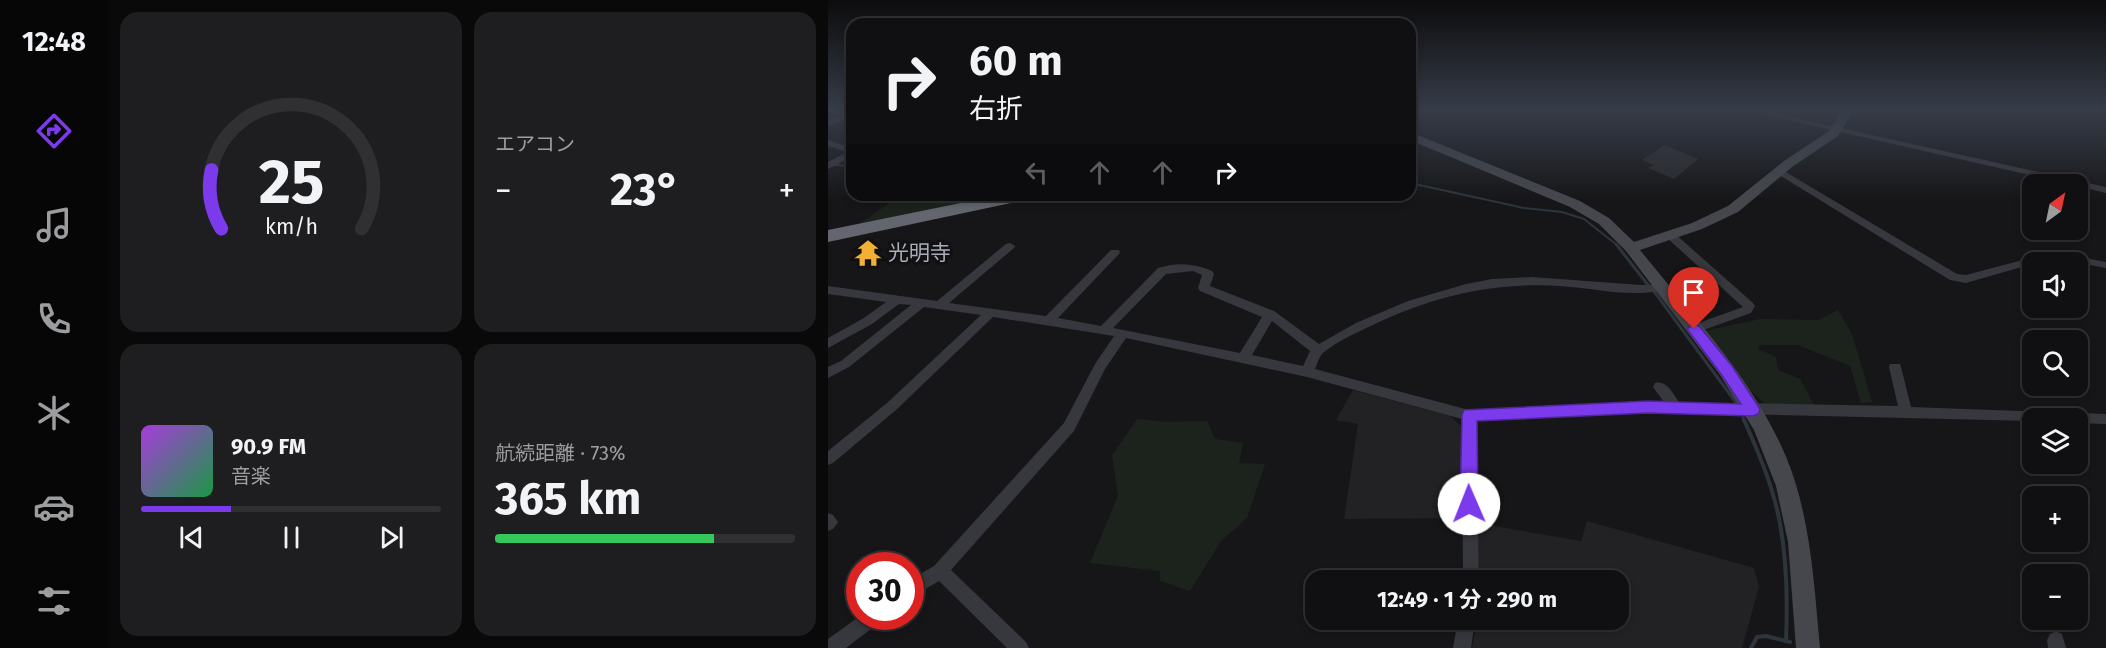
<!DOCTYPE html>
<html lang="ja">
<head>
<meta charset="utf-8">
<style>
	:root { --surface:#101012; --page:#1e1e20; --text:#f1f3f6; --muted:#9c9d9f; --line:#303032; --accent:#7c3aed }
	body { margin:0; font-family:"Fira Sans","Noto Sans JP",sans-serif; background:var(--page); color:var(--text); height:100vh; display:flex; flex-direction:column; font-size:22px; white-space:nowrap }
	* { box-sizing:border-box; margin:0 }
	p { font-size:20px; color:var(--muted) }
	.icon { flex:none; width:33px; height:33px; fill:none; stroke:currentColor; stroke-width:2; stroke-linecap:round; stroke-linejoin:round }
	.map { position:relative; flex:1; overflow:hidden }
	.details { display:flex; flex-direction:column; gap:12px; padding:12px; background:#09090a; width:720px }
	.details>* { flex:none }
	.hud { position:absolute; left:18px; top:18px; width:570px; height:183px; border-radius:18px; box-shadow:0 3px 9px #0003,0 0 0 2px var(--line); background:#101012; color:var(--text); overflow:hidden }
	.needle { width:39px; rotate:33deg }
	.fabs { position:absolute; left:1194px; top:174px; display:grid; gap:12px }
	.fabs a { display:grid; place-items:center; width:66px; height:66px; border-radius:12px; background:var(--surface); box-shadow:0 3px 9px #0003,0 0 0 2px var(--line); font-size:30px }
	.speed { position:absolute; left:18px; top:552px; display:flex; gap:12px; font-size:30px; font-weight:700; text-align:center }
	.speed>* { display:grid; place-content:center; width:78px; height:78px; border-radius:50%; background:var(--surface); box-shadow:0 3px 9px #0003,0 0 0 2px var(--line); line-height:1 }
	.speed .limit { border:9px solid #d22; background:#fff; color:#111 }
	.pin { position:absolute; display:grid; place-items:center; width:51px; height:51px; color:#fff; margin:-62px -26px; border-radius:50% 50% 50% 0; rotate:-45deg; box-shadow:0 0 6px #0007 }
	.pin .icon { rotate:45deg }
	.me { position:absolute; width:66px; margin:-33px; rotate:359deg; stroke-linejoin:round; filter:drop-shadow(0 0 4px #0008) }
	.turn { display:flex; align-items:center; gap:21px; height:126px; padding:0 24px; font-size:27px }
	.turn .icon { width:78px; height:78px; stroke-width:2.5 }
	.turn b { display:block; font-size:42px; line-height:51px }
	.lanes { display:flex; align-items:center; height:57px; padding:0 24px; background:#0003; justify-content:center; gap:30px; direction:ltr }
	.lanes .off { opacity:.35 }
	.big { font-size:45px; font-weight:700; line-height:1.1 }
	.details .card { flex:1; display:flex; flex-direction:column; justify-content:center; gap:9px; min-width:0; padding:0 21px; border-radius:18px; background:var(--page) }
	.details .dial { align-items:center; gap:0 }
	.dial svg { height:156px; overflow:visible; fill:none; stroke:var(--line); stroke-width:7; stroke-linecap:round; text-anchor:middle }
	.dial text { fill:var(--text); stroke:none }
	.song { display:flex; align-items:center; gap:18px }
	.cover { width:72px; height:72px; border-radius:9px; background:linear-gradient(135deg,hsl(280 70% 55%),hsl(140 70% 35%)) }
	.played { height:6px; border-radius:3px; background:linear-gradient(90deg,var(--accent) 30%,var(--line) 30%) }
	.keys { display:flex; justify-content:space-around; direction:ltr }
	.heat { display:flex; justify-content:space-between; align-items:center; font-size:33px; direction:ltr }
	.charge { height:9px; border-radius:4px; background:linear-gradient(90deg,#34c759 73%,var(--line) 0) }
	.details .tiles { flex:1; display:grid; gap:12px; grid-template-columns:repeat(2,1fr) }
	.trip { position:absolute; left:477px; top:570px; width:324px; height:60px; border-radius:18px; background:var(--surface); box-shadow:0 3px 9px #0003,0 0 0 2px var(--line); font-weight:700; line-height:60px; text-align:center }
	main { display:flex; flex:1; min-height:0 }
	.tab-bar { display:flex; flex-direction:column; width:108px; justify-content:space-around; align-items:center; background:#060607; color:var(--muted) }
	.tab-bar .icon { width:42px; height:42px }
	.tab-bar .current { color:var(--accent) }
	.tab-bar b { font-size:27px; color:var(--text) }
	.map>svg:first-child { display:block }
	.built { fill:#222225 }
	.green { fill:#1c231d }
	.lines { fill:none; stroke-linecap:round; stroke-linejoin:round }
	.stream-far2 { stroke:#2c353c; stroke-width:2 }
	.stream-far1 { stroke:#2c353c; stroke-width:3 }
	.stream { stroke:#2c353c; stroke-width:4 }
	.building { fill:#29292c }
	.street { fill:#37383d; fill-rule:evenodd }
	.secondary { fill:#45474d; fill-rule:evenodd }
	.highway { fill:#63666e; fill-rule:evenodd }
	.route { fill:#7c3aed; stroke:#51269a; stroke-width:1.5 }
	.labels { text-anchor:middle; stroke-width:6; stroke-linejoin:round; paint-order:stroke }
	.poi-label { font-size:21px; fill:#a8adb8; stroke:#111113; text-anchor:start }
</style>
</head>
<body>
<main>
<nav class="tab-bar">
<b>12:48</b>
<svg class="icon current" aria-label="directions" viewBox="0 0 24 24"><path d="M12 3l9 9-9 9-9-9zM9 14v-3h6M13 9l2 2-2 2"/></svg>
<svg class="icon" aria-label="music" viewBox="0 0 24 24"><path d="M9 18V5l10-2v13"/><circle cx="6" cy="18" r="3"/><circle cx="16" cy="16" r="3"/></svg>
<svg class="icon" aria-label="phone" viewBox="0 0 24 24"><path d="M5 4h4l2 5-3 2q2 4 5 5l2-3 5 2v4C11 20 4 13 5 4z"/></svg>
<svg class="icon" aria-label="climate" viewBox="0 0 24 24"><path d="M12 3v18M4 7l16 10M4 17L20 7"/></svg>
<svg class="icon" aria-label="car" viewBox="0 0 24 24"><path d="M5 17H2v-5l4-1 3-4h7l3 4 3 1v5h-3M9 17h6M6 11h13"/><circle cx="7" cy="17" r="2"/><circle cx="17" cy="17" r="2"/></svg>
<svg class="icon" aria-label="filters" viewBox="0 0 24 24"><path d="M4 7h16M4 17h16"/><circle cx="9" cy="7" r="2"/><circle cx="15" cy="17" r="2"/></svg>
</nav>
<section class="details">
<div class="tiles">
<div class="card dial"><svg viewBox="0 0 100 80">
<path d="M14 69A42 42 0 1 1 86 69"/>
<path d="M14 69A42 42 0 0 1 9 39" stroke="#7c3aed"/>
<text x="50" y="56" font-size="32" font-weight="700">25</text>
<text x="50" y="72" font-size="11">km/h</text>
</svg></div>
<div class="card"><p>エアコン</p>
<div class="heat"><a>−</a><b class="big">23°</b><a>+</a></div>
</div>
<div class="card">
<div class="song"><i class="cover"></i><div><b>90.9 FM</b><p>音楽</p></div></div>
<div class="played"></div>
<div class="keys"><svg class="icon" aria-label="previous" viewBox="0 0 24 24"><path d="M18 5L8 12l10 7zM5 5v14"/></svg><svg class="icon" aria-label="pause" viewBox="0 0 24 24"><path d="M8 5v14M16 5v14"/></svg><svg class="icon" aria-label="next" viewBox="0 0 24 24"><path d="M6 5l10 7-10 7zM19 5v14"/></svg></div>
</div>
<div class="card"><p>航続距離 · 73%</p><b class="big">365 km</b><div class="charge"></div></div>
</div>
</section>
<div class="map">
<svg width="1278" height="648" viewBox="0 0 1278 648">
	<rect width="100%" height="100%" fill="#161618"/>
	<g class="built">
		<polygon points="525,390 622,416 633,426 634,518 516,519 530,424 508,420"/>
		<polygon points="759,521 926,568 931,587 914,648 644,648 649,620 790,620 790,580 652,580 649,523 753,541"/>
	</g>
	<g class="green">
		<polygon points="73,195 146,195 133,206 31,224"/>
		<polygon points="1010,310 1024,334 1044,402 1033,403 1022,366 970,345 931,345 930,349 948,357 950,370 972,379 986,405 937,404 921,389 876,331 932,319 990,320"/>
		<polygon points="309,419 340,422 379,421 387,439 415,443 411,463 437,464 419,518 393,541 362,591 332,581 332,571 262,563 290,496 284,456"/>
	</g>
	<g class="lines">
		<g class="stream-far2">
			<polyline points="7,165 24,166"/>
			<polyline points="582,183 696,208 734,212 756,219 789,245"/>
		</g>
		<g class="stream-far1">
			<polyline points="788,244 820,285"/>
			<polyline points="825,290 909,404"/>
			<polyline points="915,418 916,421"/>
		</g>
		<g class="stream">
			<path d="M 916,420 C 927,445 939,471 946,498 C 959,543 960,594 958,641"/>
			<polyline points="923,648 929,637 938,636 962,642"/>
		</g>
	</g>
	<polygon class="building" points="837,145 870,159 846,179 820,168 826,165 814,160"/>
	<g class="lines">
		<g class="street">
			<polygon points="589,109 598,109 582,124 582,116"/>
			<polygon points="912,109 926,109 1278,187 1278,193 1250,186 1250,184 1241,184"/>
			<polygon points="24,112 24,117 0,126 0,120"/>
			<polygon points="0,140 24,148 24,157 0,169 0,162 19,152 0,146"/>
			<polygon points="951,168 1129,274 1138,275 1225,252 1278,262 1278,268 1225,258 1204,262 1204,264 1138,283 1122,280 948,173 948,169"/>
			<polygon points="842,232 846,233 925,303 927,306 923,313 870,332 862,332 860,329 862,326 915,307 838,237 837,235 838,233"/>
			<path d="M 182,243 L 187,246 L 186,248 L 121,303 L 218,316 L 283,250 L 291,250 L 292,252 L 291,254 L 230,318 L 273,326 L 330,268 C 349,262 366,263 384,271 L 386,274 L 382,286 L 446,311 L 491,344 L 528,323 L 580,301 L 638,284 L 664,279 L 704,277 L 813,285 L 836,284 L 838,287 L 836,290 C 803,298 765,288 732,286 C 666,282 606,296 547,324 C 530,332 509,341 495,353 C 491,357 489,364 487,369 L 641,410 L 680,410 L 836,402 L 825,387 L 827,383 C 839,380 845,394 851,402 L 1070,406 L 1061,367 L 1062,364 L 1072,364 L 1073,367 L 1083,407 L 1278,414 L 1278,424 L 1250,423 L 1250,418 L 1204,418 L 1204,421 L 820,412 L 680,420 L 648,420 L 651,580 L 635,580 L 634,419 L 479,377 L 298,338 L 277,369 L 246,431 L 123,570 L 198,642 L 201,648 L 179,648 L 111,581 L 82,598 L 82,580 L 106,566 L 236,423 L 267,364 L 286,336 L 165,317 L 68,410 L 5,463 L 0,465 L 0,451 L 59,403 L 153,315 L 96,307 L 21,367 L 0,378 L 0,367 L 13,361 L 83,305 L 71,304 L 44,324 L 0,348 L 0,338 L 36,318 L 58,302 L 0,294 L 0,286 L 109,301 L 178,244 ZM 365,271 L 374,275 L 370,288 L 372,291 L 434,317 L 412,353 L 285,328 L 338,274 ZM 444,321 L 482,351 L 475,366 L 424,355 Z"/>
			<polygon points="0,513 5,515 10,522 5,529 0,531"/>
			<polygon points="32,616 54,616 52,622 18,648 0,648 0,639"/>
			<polygon points="630,620 647,620 643,648 625,648"/>
			<polygon points="1228,631 1234,634 1238,648 1220,648 1219,640 1222,634"/>
		</g>
		<path class="secondary" d="M 1014,109 L 1026,109 L 1010,136 L 964,167 L 910,212 L 874,229 L 812,250 C 864,315 927,381 959,459 C 983,519 986,584 992,648 L 968,648 L 960,542 L 948,486 L 926,430 L 892,375 L 798,251 L 771,224 L 742,207 L 582,140 L 582,132 L 752,201 L 781,218 L 806,242 L 864,223 L 900,206 L 956,161 L 1001,131 Z"/>
		<polygon class="highway" points="172,195 205,195 203,199 197,200 0,242 0,230"/>
	</g>
	<linearGradient id="sky" x2="0" y2="1"><stop stop-color="#0c0c0d"/><stop offset="0.55" stop-color="#363c48"/><stop offset="1" stop-color="#363c48" stop-opacity="0"/></linearGradient>
	<rect width="1278" height="200" fill="url(#sky)"/>
	<polygon class="route" points="866,324 871,326 904,366 930,406 932,410 930,414 925,416 820,413 649,421 650,504 647,509 641,511 635,509 632,504 634,415 636,410 820,401 913,404 893,374 859,329"/>
	<defs>
		<symbol id="temple-bare" viewBox="-9 -9 18 18"><path d="M0-6L5-2H3V0L6.5 2.5H4V6H1.5V3h-3V6H-4V2.5H-6.5L-3 0V-2H-5Z" fill="#f2b134" stroke="#111113" stroke-width="2.5" paint-order="stroke"/></symbol>
	</defs>
	<g fill-rule="evenodd">
		<use href="#temple-bare" x="21" y="234" width="38" height="38"/>
	</g>
	<g class="labels">
		<g class="poi-label">
			<text x="60" y="260">光明寺</text>
		</g>
	</g>
</svg>
<div class="fabs">
<a><svg class="needle" viewBox="-14 -14 28 28"><path d="M0-13l5 13h-10z" fill="#e53935"/><path d="M0 13l5-13h-10z" fill="#9c9d9f"/></svg></a>
<a><svg class="icon" aria-label="sound" viewBox="0 0 24 24"><path d="M4 9h4l5-4v14l-5-4H4zM17 9q2 3 0 6"/></svg></a>
<a><svg class="icon" aria-label="search" viewBox="0 0 24 24"><circle cx="10" cy="10" r="6"/><path d="M15 15l6 6"/></svg></a>
<a><svg class="icon" aria-label="layers" viewBox="0 0 24 24"><path d="M12 4l9 5-9 5-9-5zM3 14l9 5 9-5"/></svg></a>
<a>+</a>
<a>−</a>
</div>
<div class="speed"><div class="limit">30</div></div>
<div class="pin" style="left:866px;top:329px;background:#d93025"><svg class="icon" aria-label="arrive" viewBox="0 0 24 24"><path d="M6 21V4h12l-3 4 3 4H6"/></svg></div>
<svg class="me" style="left:641px;top:504px" viewBox="-20 -20 40 40"><circle r="19" fill="#fff"/><path d="M0-13L10 11 0 6-10 11z" fill="#7c3aed"/></svg>
<div class="trip">12:49 · 1 分 · 290 m</div>
<div class="hud">
<div class="turn"><svg class="icon" aria-label="right" viewBox="0 0 24 24"><path d="M7 20v-9h11M14 6l5 5-5 5"/></svg><div><b>60 m</b>右折</div></div>
<div class="lanes"><svg class="icon off" aria-label="left" viewBox="0 0 24 24"><path d="M17 20v-9H6M10 6l-5 5 5 5"/></svg><svg class="icon off" aria-label="ahead" viewBox="0 0 24 24"><path d="M12 20V5M6 11l6-6 6 6"/></svg><svg class="icon off" aria-label="ahead" viewBox="0 0 24 24"><path d="M12 20V5M6 11l6-6 6 6"/></svg><svg class="icon" aria-label="right" viewBox="0 0 24 24"><path d="M7 20v-9h11M14 6l5 5-5 5"/></svg></div>
</div>
</div>
</main>
</body>
</html>
